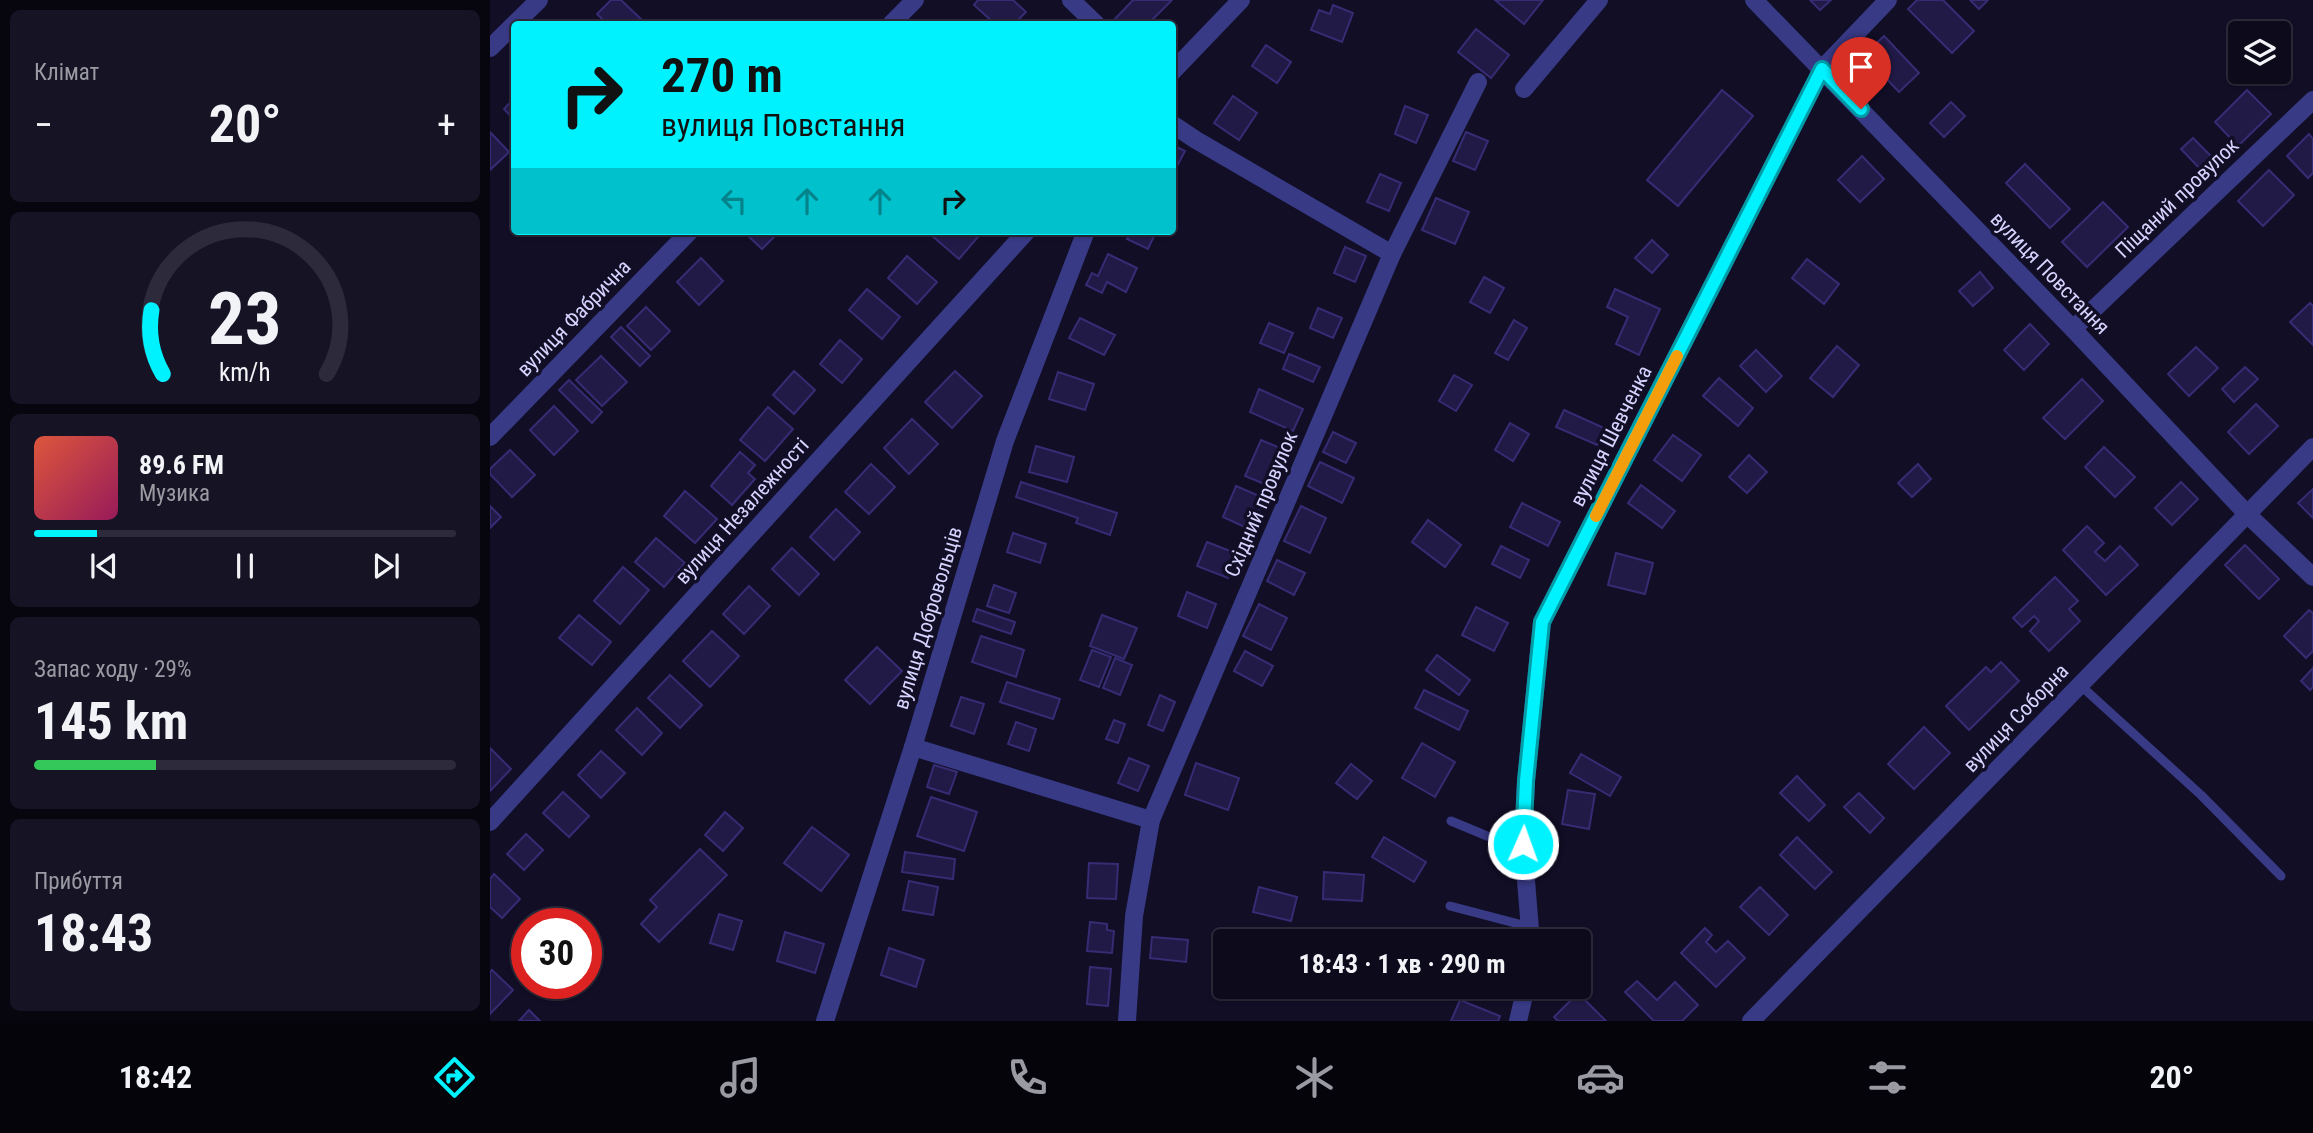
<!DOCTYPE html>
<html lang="uk">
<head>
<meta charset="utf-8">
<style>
	:root { --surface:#0d0a1c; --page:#161325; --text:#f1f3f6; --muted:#9a9aa3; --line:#2d2b3b; --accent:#00f2ff }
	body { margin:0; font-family:"Roboto Condensed",sans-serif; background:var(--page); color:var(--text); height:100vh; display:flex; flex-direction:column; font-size:26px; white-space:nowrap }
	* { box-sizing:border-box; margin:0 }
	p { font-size:23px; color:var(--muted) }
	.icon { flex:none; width:38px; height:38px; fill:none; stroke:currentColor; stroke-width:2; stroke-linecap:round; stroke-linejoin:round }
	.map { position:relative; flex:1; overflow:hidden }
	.details { display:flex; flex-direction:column; gap:10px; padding:10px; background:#07060f; width:490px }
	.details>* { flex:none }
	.hud { position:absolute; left:21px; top:21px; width:665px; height:214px; border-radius:7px; box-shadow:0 2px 5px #0004,0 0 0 2px var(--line); background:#00f2ff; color:#111; overflow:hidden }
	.buttons { position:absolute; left:1738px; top:21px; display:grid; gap:14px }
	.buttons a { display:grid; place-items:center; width:63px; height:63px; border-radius:7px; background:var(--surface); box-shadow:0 2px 5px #0004,0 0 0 2px var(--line); font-size:35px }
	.speed { position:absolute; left:21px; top:908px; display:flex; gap:14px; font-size:35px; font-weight:700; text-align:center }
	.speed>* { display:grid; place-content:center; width:91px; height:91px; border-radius:50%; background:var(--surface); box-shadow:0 2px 5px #0004,0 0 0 2px var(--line); line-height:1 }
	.speed .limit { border:10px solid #d22; background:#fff; color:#111 }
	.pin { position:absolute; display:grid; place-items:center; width:60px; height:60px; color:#fff; margin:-72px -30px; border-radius:50% 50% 50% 0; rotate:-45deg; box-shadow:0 0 7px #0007 }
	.pin .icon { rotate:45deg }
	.me { position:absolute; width:77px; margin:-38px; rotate:2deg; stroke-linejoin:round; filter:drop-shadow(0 0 5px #0008) }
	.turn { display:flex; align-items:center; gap:24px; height:147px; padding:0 35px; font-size:32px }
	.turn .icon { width:91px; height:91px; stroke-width:2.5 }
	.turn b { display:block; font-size:49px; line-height:60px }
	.lanes { display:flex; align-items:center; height:66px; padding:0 35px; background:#0003; justify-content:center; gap:35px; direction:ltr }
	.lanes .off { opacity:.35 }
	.big { font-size:52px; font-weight:700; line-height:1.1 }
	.details .widget { flex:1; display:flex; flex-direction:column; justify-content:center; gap:10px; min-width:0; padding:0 24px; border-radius:10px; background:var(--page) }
	.details .dial { align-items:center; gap:0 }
	.dial svg { height:182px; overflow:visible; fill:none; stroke:var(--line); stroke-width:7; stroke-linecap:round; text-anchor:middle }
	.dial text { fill:var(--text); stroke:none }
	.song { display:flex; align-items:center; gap:21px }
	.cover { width:84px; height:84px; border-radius:10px; background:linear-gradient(135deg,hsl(10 70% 55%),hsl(330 70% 35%)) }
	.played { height:7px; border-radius:4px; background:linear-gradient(90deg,var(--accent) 15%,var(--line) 15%) }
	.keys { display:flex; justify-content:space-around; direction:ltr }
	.heat { display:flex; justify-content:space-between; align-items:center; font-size:38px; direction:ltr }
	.charge { height:10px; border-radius:5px; background:linear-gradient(90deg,#34c759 29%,var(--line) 0) }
	.trip { position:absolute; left:723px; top:929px; width:378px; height:70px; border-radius:7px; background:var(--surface); box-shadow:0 2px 5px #0004,0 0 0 2px var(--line); font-weight:700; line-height:70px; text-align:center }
	.menu { display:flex; height:112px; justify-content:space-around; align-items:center; background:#05040b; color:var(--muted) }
	.menu .icon { width:49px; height:49px }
	.menu .selected { color:var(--accent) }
	.menu b { font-size:32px; color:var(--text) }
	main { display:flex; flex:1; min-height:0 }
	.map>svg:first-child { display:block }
	.building { fill:#211a47; stroke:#362c74; stroke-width:2 }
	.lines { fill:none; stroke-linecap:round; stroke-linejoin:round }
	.lane { stroke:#383a86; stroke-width:9 }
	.street { stroke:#383a86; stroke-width:18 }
	.route-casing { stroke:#009da6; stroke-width:18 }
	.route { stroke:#00f2ff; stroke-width:12 }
	.slow { stroke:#f59e0b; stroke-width:12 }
	.labels { text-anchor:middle; stroke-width:7; stroke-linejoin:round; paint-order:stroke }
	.street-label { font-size:21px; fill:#d6d4ff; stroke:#110e26 }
</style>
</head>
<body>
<main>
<section class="details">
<div class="widget"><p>Клімат</p>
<div class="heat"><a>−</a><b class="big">20°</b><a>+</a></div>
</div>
<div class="widget dial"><svg viewBox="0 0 100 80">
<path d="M14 69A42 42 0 1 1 86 69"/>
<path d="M14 69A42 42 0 0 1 9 41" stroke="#00f2ff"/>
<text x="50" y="56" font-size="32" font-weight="700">23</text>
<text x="50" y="72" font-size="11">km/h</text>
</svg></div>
<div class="widget">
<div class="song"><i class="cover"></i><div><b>89.6 FM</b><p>Музика</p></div></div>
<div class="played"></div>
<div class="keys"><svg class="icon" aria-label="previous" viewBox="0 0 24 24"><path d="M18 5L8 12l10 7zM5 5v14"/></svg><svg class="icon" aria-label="pause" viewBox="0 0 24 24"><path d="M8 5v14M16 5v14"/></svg><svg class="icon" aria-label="next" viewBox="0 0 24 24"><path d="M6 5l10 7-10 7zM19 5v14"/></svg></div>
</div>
<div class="widget"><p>Запас ходу · 29%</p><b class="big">145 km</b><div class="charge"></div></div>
<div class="widget"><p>Прибуття</p><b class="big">18:43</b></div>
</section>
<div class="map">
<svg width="1823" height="1021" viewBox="0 0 1823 1021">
	<rect width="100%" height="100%" fill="#110e26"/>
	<g class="building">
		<polygon points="121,0 131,0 153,21 150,24 117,24 107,14"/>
		<polygon points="488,0 523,0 536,12 524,24 505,24 484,5"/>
		<polygon points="643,0 682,0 658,24 624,24 622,22"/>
		<polygon points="1005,0 1053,0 1034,24"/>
		<polygon points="1320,0 1341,0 1330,10"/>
		<polygon points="1427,0 1453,0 1484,31 1462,53 1418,9"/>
		<polygon points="1480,0 1498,0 1489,9"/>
		<polygon points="843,5 863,13 852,42 821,30 829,10 840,14"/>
		<polygon points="986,29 1019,55 1001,78 968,52"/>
		<polygon points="1394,36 1429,73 1409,92 1374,55"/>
		<polygon points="776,45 801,62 787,83 762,66"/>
		<polygon points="1232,90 1263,116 1188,206 1157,180"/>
		<polygon points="1757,90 1781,114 1748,146 1725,122"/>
		<polygon points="743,96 767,113 749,140 724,123"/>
		<polygon points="24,98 24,120 14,109"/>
		<polygon points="1461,102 1475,116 1454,137 1440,123"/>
		<polygon points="915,106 938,115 926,143 905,134"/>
		<polygon points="0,132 19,152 0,170"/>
		<polygon points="976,132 998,141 985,170 963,161"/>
		<polygon points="1819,134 1823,139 1823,173 1818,178 1797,156"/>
		<polygon points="1703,138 1725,160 1713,172 1691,149"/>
		<polygon points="682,145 695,151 685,170 682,169"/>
		<polygon points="1372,156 1394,179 1370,202 1348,180"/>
		<polygon points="1535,164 1580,209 1560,228 1516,183"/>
		<polygon points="1779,170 1804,195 1773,226 1748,201"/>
		<polygon points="890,174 911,183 899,211 877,202"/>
		<polygon points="946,198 979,212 965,244 932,230"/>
		<polygon points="1613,202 1638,227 1597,267 1572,242"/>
		<polygon points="253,231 290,231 272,249"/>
		<polygon points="445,231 484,231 483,233 488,237 469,259 441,235"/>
		<polygon points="641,231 659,231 665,234 658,249 637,239"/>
		<polygon points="1162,240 1178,255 1162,273 1145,258"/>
		<polygon points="855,247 876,256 865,282 844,273"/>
		<polygon points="618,254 647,268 636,292 617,282 612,293 596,285 602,273 608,276"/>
		<polygon points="417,256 447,282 427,304 398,278"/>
		<polygon points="211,258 233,281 209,305 187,282"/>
		<polygon points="1317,259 1349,284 1334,304 1302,278"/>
		<polygon points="1490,272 1503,288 1483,306 1469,291"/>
		<polygon points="994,277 1014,288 1000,313 980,302"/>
		<polygon points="377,289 410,317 392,339 359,310"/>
		<polygon points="1125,289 1170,309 1149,355 1126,344 1138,317 1117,307"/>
		<polygon points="1820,303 1823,306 1823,345 1800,322"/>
		<polygon points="156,307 180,331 161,350 137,326"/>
		<polygon points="828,308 852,318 843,338 820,328"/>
		<polygon points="590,318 625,335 614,355 579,338"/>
		<polygon points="1024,320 1037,328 1018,360 1005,353"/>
		<polygon points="779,323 803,333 794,353 770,343"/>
		<polygon points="1540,324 1559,344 1534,370 1514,350"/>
		<polygon points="131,327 160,356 150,366 121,337"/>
		<polygon points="350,340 372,359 352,383 330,364"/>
		<polygon points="1347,346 1369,365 1343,397 1320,378"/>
		<polygon points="1706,347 1728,368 1699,396 1678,374"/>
		<polygon points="1266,350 1292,376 1276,392 1250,366"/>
		<polygon points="799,354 830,367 823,382 793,369"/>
		<polygon points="111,356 137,382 112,406 86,380"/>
		<polygon points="1755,367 1768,379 1744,402 1732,389"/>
		<polygon points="304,371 325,390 304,414 283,395"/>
		<polygon points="465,371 492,396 462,428 435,402"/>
		<polygon points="568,372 604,384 595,410 559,399"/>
		<polygon points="964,375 982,385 966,411 949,401"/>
		<polygon points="1229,378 1263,408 1248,426 1213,396"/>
		<polygon points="1592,379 1613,401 1575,439 1553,418"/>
		<polygon points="79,380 112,412 102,423 69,390"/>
		<polygon points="769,389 813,409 803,431 760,412"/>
		<polygon points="1766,404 1788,426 1759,454 1738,432"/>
		<polygon points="64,406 88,431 64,455 40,430"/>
		<polygon points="278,407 303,429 275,461 250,440"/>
		<polygon points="1074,410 1114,428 1107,445 1066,427"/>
		<polygon points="422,419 448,444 419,474 394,448"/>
		<polygon points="1020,423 1039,434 1023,461 1005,450"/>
		<polygon points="843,432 866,443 856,463 833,452"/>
		<polygon points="1183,435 1211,455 1192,481 1164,460"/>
		<polygon points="771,440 795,450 779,486 755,476"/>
		<polygon points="546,446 584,457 577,482 539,472"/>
		<polygon points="1614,447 1645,477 1625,497 1595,467"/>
		<polygon points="20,450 45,475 22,497 0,474 0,469"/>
		<polygon points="250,452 265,465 258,473 265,479 242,505 221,486"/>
		<polygon points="1259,455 1277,472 1257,493 1239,477"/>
		<polygon points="830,462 864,478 852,503 818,486"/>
		<polygon points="381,464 405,487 379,514 355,492"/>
		<polygon points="1428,464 1441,479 1422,497 1408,483"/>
		<polygon points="531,482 627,513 620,535 586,523 588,518 526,497"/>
		<polygon points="1691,482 1708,499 1682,525 1665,508"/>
		<polygon points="1151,485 1185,511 1172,528 1138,503"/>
		<polygon points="746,486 774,498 761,530 733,517"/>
		<polygon points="1823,489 1823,518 1808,503"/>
		<polygon points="195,491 227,519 205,543 174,516"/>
		<polygon points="1032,503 1070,522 1058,546 1020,527"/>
		<polygon points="0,506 11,517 0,528"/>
		<polygon points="811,506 836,518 820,553 794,541"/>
		<polygon points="346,509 370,532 344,560 320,537"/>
		<polygon points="938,520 971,545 955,567 922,542"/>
		<polygon points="1597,526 1614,543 1605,552 1615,561 1630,546 1648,565 1616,595 1573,550"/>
		<polygon points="523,533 556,544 550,563 517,552"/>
		<polygon points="166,538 195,563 174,587 145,562"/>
		<polygon points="717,542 748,554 738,578 707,566"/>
		<polygon points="1755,545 1789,579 1769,599 1735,565"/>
		<polygon points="1011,546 1039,560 1030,578 1002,564"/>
		<polygon points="302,548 329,574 309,595 282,569"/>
		<polygon points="1126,553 1163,563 1155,594 1118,585"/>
		<polygon points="787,560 815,573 804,595 777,581"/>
		<polygon points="133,567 159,590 130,624 104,601"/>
		<polygon points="1565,577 1588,601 1579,609 1590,621 1559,651 1540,631 1549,621 1544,616 1532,627 1523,618"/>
		<polygon points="504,585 526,593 519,613 497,606"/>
		<polygon points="259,586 280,606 254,634 233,614"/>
		<polygon points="697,592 726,604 717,628 688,616"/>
		<polygon points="769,604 797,618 781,650 753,636"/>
		<polygon points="986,607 1018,623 1004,651 972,635"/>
		<polygon points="487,609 525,622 521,634 483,621"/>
		<polygon points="1819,610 1823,613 1823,651 1816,658 1794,636"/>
		<polygon points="89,615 121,642 102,665 69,638"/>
		<polygon points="612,615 647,628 634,659 600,646"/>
		<polygon points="222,631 249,656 220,687 193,661"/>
		<polygon points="491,636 534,650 526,677 482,662"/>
		<polygon points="387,647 412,671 380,704 355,680"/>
		<polygon points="602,650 621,657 609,687 590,680"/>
		<polygon points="755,651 783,666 772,686 744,671"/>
		<polygon points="947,655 980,680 969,695 936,670"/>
		<polygon points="625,658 642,665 630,695 613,688"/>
		<polygon points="1511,662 1529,681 1479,730 1456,706 1496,667 1501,672"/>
		<polygon points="1823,668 1823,687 1820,690 1811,681"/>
		<polygon points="180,675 212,705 190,728 158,698"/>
		<polygon points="517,682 570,699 563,719 510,702"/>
		<polygon points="934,690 978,711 969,730 925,708"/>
		<polygon points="670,695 685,702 673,731 658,725"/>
		<polygon points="471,697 494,704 484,734 461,726"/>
		<polygon points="147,708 172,733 152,755 126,730"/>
		<polygon points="624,720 635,724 628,743 616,739"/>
		<polygon points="526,722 546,729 539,751 518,744"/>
		<polygon points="1434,727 1460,753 1424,789 1398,764"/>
		<polygon points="932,743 965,762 945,797 912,778"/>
		<polygon points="0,748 21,769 0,791"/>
		<polygon points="111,751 135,773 111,798 88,775"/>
		<polygon points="1091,754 1131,777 1120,796 1080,773"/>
		<polygon points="639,758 659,766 648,791 628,783"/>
		<polygon points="706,763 749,778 738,810 695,795"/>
		<polygon points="861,764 882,781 867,799 846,783"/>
		<polygon points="444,765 467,772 459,794 437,787"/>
		<polygon points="1307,776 1335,805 1319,821 1290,793"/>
		<polygon points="1078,790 1105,794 1099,829 1072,824"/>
		<polygon points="73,792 99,816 79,837 53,813"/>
		<polygon points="1369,793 1394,818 1380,833 1354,807"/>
		<polygon points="441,797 487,812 474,851 427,836"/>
		<polygon points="235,812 253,828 233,851 215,835"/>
		<polygon points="322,827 359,855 331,891 294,863"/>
		<polygon points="36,834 53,850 34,870 17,854"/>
		<polygon points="894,837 936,862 924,882 882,857"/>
		<polygon points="1307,837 1342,872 1325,889 1290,855"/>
		<polygon points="210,849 237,875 169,942 151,924 167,907 160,900"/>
		<polygon points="415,852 465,859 463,879 412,872"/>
		<polygon points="599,863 628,864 626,899 597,898"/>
		<polygon points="834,872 874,875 872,901 833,899"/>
		<polygon points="4,874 30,899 12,918 0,907 0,879"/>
		<polygon points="419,881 448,887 443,915 413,910"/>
		<polygon points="769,887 807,897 801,921 763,912"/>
		<polygon points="1270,887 1298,915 1279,935 1250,907"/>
		<polygon points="229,914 252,921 243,950 220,943"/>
		<polygon points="600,922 617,924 617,930 624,931 622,953 597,951"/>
		<polygon points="1215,928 1222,935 1216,942 1226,952 1238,941 1255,958 1226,987 1191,953"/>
		<polygon points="295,932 334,944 325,973 287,961"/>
		<polygon points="662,937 698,940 696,962 660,958"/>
		<polygon points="399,948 434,960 426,987 391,975"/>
		<polygon points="600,967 621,969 618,1006 597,1004"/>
		<polygon points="2,970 23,990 0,1014 0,972"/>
		<polygon points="1147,981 1167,1000 1185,982 1208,1005 1192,1021 1164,1021 1135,992"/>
		<polygon points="1088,993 1116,1021 1068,1021 1064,1017"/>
		<polygon points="970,1000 1010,1016 1008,1021 961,1021"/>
		<polygon points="39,1010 50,1021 29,1021"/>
	</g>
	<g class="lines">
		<g class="lane">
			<polyline points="1590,685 1711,795 1791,876"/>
			<polyline points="961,821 997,836 1033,844"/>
			<polyline points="960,906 1040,927"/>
		</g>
		<g class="street">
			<polyline points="581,0 606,24"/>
			<polyline points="1264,0 1583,329 1758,515 1823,577"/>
			<polyline points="401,24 425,0"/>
			<polyline points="0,48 49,0"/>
			<polyline points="682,72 751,0"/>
			<polyline points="1034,89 1109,0"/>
			<polyline points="902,254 988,82"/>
			<polyline points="1583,329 1823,100"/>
			<polyline points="0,437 200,231"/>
			<polyline points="423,747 661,820"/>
			<polyline points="0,822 537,231"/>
			<polyline points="1041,942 1033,844 1036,781 1052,622 1332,69 1398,0"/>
			<polyline points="335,1021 423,747 515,441 596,231"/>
			<polyline points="637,1021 644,916 661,820 902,254 706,140 682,124"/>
			<polyline points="1028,1021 1036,987"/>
			<polyline points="1261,1021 1823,447"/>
		</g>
	</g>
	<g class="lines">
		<defs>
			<polyline id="route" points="1033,844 1036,781 1052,622 1332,69 1371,109"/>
		</defs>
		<use href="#route" class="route-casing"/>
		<use href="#route" class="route"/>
		<polyline class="slow" points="1106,516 1187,356"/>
	</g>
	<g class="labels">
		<g class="street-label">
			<text transform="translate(1687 198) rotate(-44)" y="7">Піщаний провулок</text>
			<text transform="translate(1560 273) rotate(46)" y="7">вулиця Повстання</text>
			<text transform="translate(84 318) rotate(-46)" y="7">вулиця Фабрична</text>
			<text transform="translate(1121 436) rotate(-63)" y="7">вулиця Шевченка</text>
			<text transform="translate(771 504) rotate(-67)" y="7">Східний провулок</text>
			<text transform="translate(252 511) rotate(-48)" y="7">вулиця Незалежності</text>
			<text transform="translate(438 618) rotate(-73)" y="7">вулиця Добровольців</text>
			<text transform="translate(1526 718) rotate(-46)" y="7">вулиця Соборна</text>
		</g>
	</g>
</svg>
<div class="buttons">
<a><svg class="icon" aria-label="layers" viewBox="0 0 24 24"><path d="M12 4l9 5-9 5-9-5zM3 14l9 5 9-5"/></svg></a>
</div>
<div class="speed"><div class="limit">30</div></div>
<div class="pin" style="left:1371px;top:109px;background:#d93025"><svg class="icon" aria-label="arrive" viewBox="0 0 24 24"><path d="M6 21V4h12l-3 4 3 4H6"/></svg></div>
<svg class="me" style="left:1033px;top:844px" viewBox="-20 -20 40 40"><circle r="17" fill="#00f2ff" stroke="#fff" stroke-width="3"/><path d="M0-11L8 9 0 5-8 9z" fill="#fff"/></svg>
<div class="trip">18:43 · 1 хв · 290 m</div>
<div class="hud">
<div class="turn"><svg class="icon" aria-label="right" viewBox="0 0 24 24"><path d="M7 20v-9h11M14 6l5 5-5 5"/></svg><div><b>270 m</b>вулиця Повстання</div></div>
<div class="lanes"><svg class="icon off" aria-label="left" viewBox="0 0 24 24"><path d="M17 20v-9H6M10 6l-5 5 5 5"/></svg><svg class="icon off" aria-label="ahead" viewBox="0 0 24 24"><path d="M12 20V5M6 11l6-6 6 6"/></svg><svg class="icon off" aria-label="ahead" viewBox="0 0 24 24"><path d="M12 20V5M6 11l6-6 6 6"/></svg><svg class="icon" aria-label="right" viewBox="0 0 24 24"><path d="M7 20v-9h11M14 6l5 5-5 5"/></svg></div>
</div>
</div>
</main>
<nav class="menu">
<b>18:42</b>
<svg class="icon selected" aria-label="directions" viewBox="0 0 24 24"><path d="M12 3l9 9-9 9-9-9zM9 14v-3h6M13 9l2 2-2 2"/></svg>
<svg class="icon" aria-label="music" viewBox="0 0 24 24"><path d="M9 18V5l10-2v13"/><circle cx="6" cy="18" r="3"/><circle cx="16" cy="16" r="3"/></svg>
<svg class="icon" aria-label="phone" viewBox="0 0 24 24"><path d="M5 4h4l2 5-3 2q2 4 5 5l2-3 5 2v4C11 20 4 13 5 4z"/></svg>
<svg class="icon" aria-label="climate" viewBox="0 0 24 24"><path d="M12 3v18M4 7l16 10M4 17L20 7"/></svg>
<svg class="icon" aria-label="car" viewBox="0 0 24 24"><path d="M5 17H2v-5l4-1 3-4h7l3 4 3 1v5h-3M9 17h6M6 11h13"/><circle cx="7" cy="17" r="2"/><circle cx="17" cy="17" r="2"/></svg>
<svg class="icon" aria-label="filters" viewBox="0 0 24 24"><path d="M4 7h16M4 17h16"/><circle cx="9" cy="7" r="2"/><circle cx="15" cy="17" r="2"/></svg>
<b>20°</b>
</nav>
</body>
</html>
